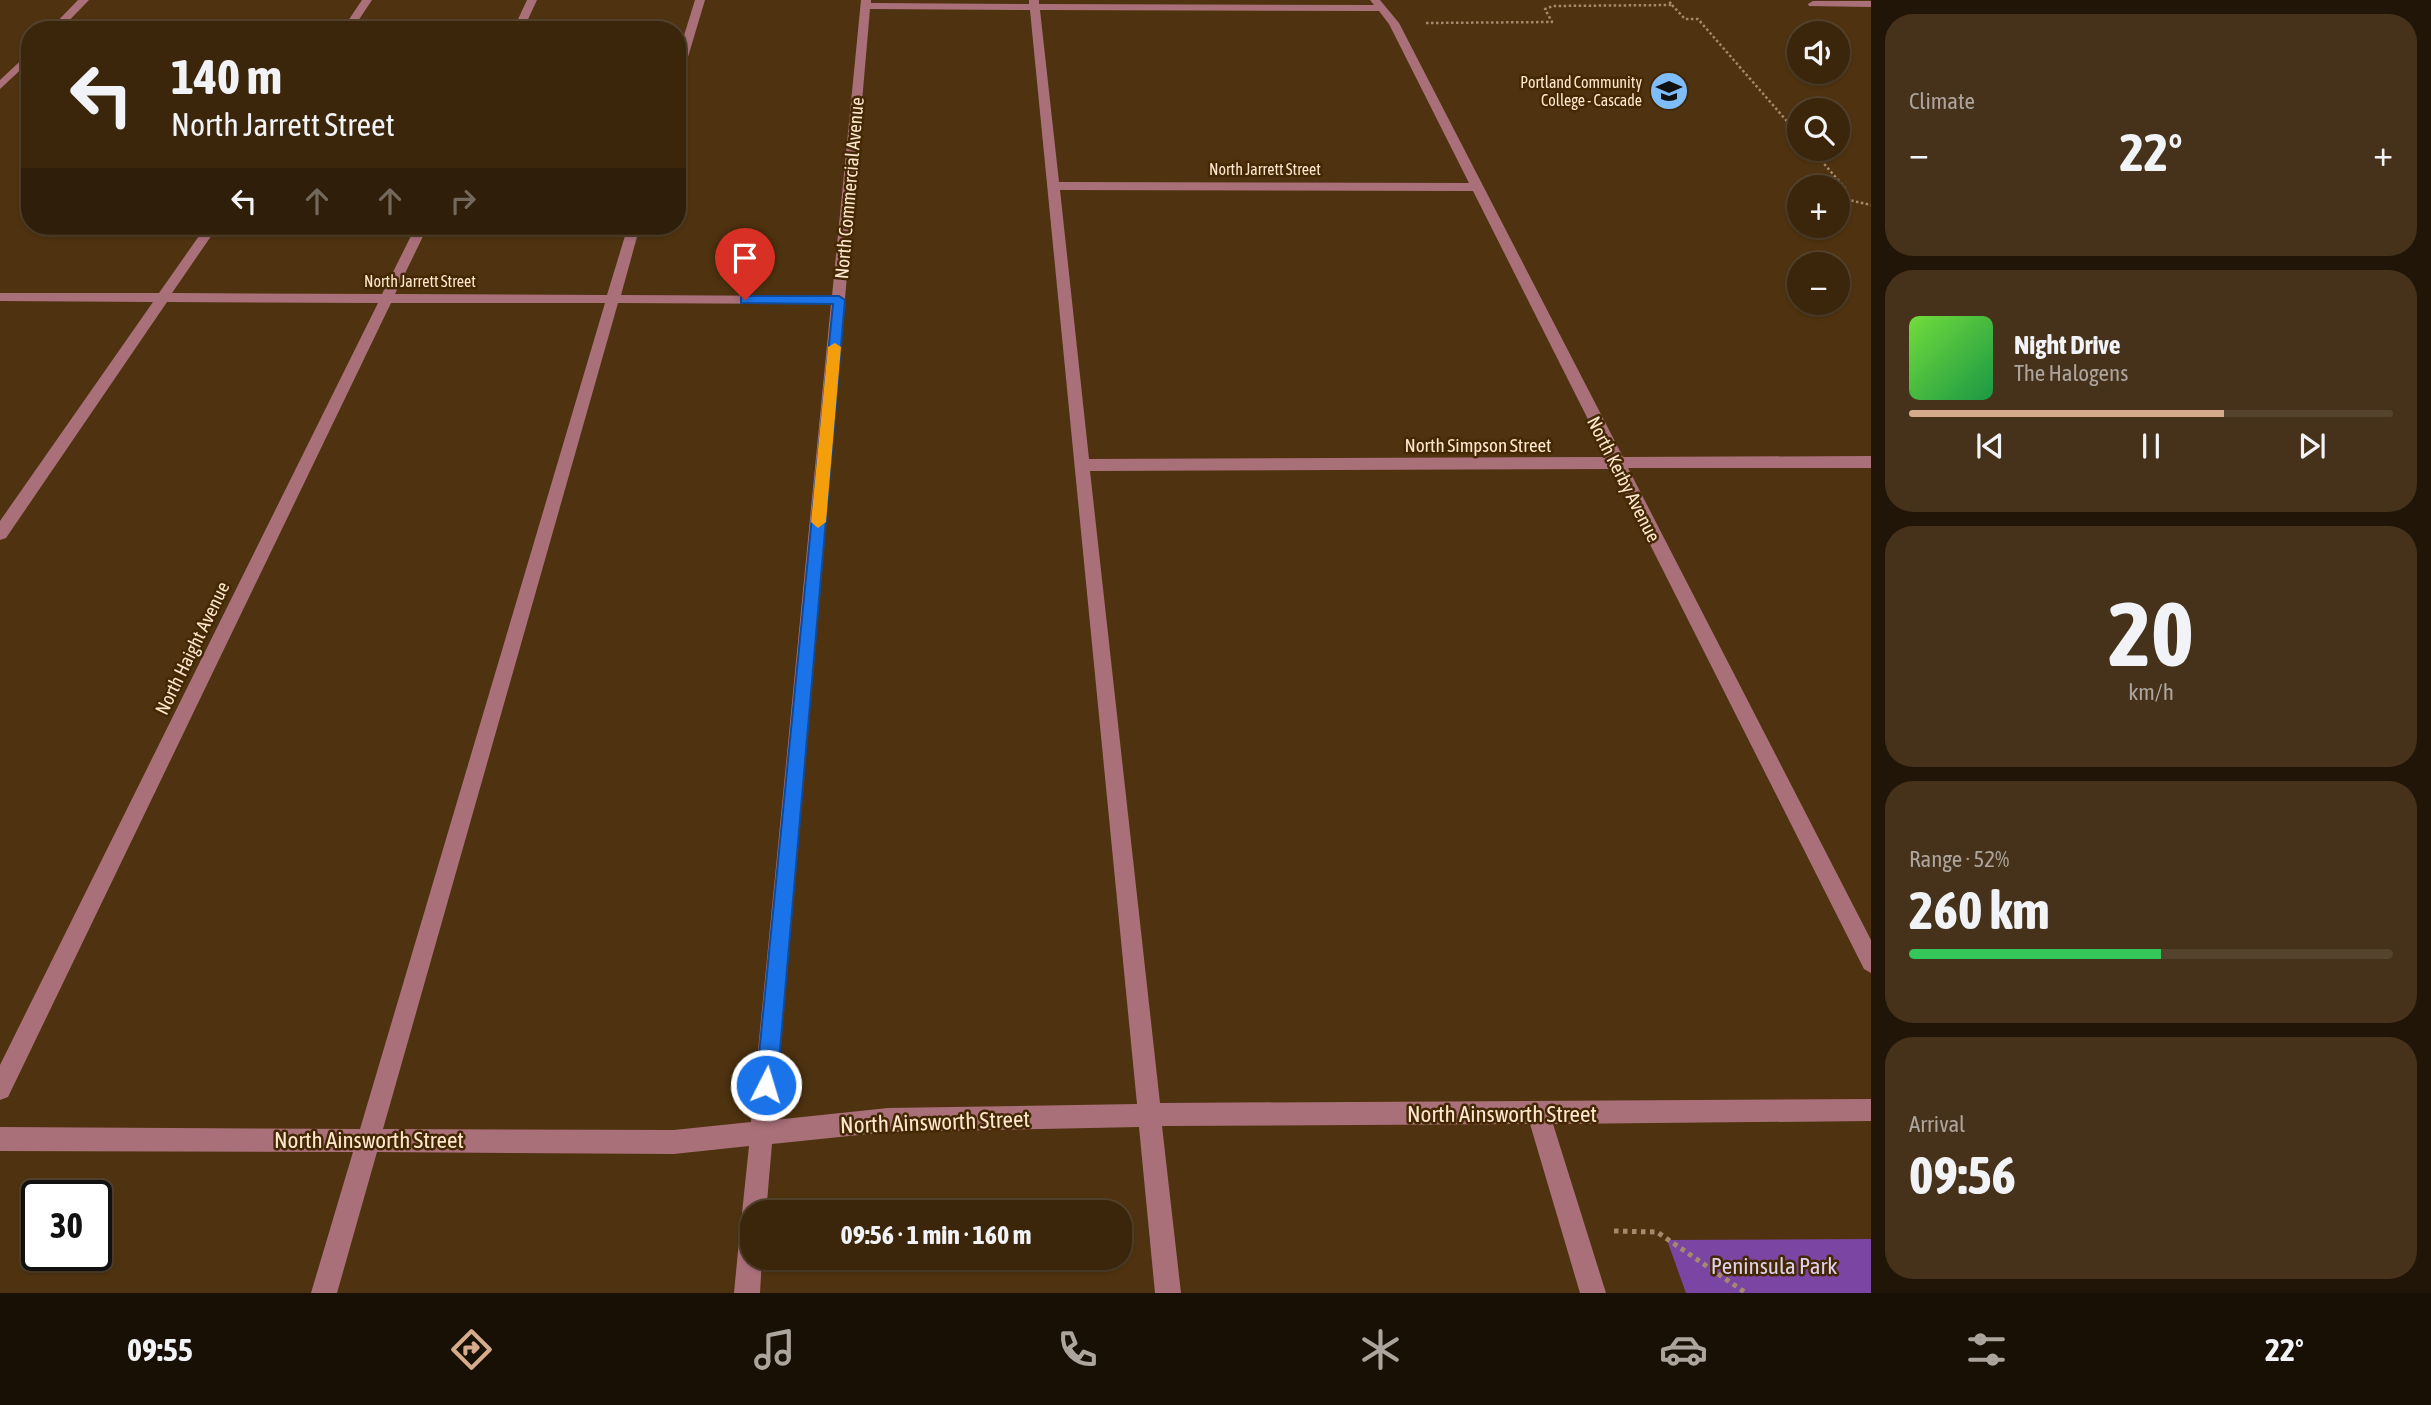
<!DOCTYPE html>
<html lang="en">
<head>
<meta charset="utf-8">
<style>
	:root { --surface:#3b260c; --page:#46321a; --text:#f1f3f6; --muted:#aca59d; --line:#54432d; --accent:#d6ab8b }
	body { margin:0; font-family:"Asap Condensed",sans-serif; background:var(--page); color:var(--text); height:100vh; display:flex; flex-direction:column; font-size:26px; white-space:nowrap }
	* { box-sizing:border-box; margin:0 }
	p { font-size:23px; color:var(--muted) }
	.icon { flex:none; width:38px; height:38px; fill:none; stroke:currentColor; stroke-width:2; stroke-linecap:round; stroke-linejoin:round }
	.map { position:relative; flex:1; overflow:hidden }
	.drawer { display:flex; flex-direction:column; gap:14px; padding:14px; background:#201507; width:560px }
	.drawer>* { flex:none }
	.banner { position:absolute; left:21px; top:21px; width:665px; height:214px; border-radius:28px; box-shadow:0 2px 5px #0004,0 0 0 2px var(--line); background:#3b260c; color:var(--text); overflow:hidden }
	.fabs { position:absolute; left:1787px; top:21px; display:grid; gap:14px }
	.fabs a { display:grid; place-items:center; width:63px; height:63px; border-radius:50%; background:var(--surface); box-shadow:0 2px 5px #0004,0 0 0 2px var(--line); font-size:35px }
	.speed { position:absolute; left:21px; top:1180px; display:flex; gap:14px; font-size:35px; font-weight:700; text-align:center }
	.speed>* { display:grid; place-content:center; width:91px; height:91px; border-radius:50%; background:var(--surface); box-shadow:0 2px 5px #0004,0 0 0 2px var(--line); line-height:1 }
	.speed .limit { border:4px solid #111; border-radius:10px; background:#fff; color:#111 }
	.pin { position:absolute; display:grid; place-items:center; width:60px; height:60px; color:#fff; margin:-72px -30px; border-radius:50% 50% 50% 0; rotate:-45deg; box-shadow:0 0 7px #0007 }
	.pin .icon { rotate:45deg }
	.me { position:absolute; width:77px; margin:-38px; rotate:5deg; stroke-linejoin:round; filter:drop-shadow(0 0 5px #0008) }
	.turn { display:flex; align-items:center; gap:24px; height:147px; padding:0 35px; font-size:32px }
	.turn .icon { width:91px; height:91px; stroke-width:2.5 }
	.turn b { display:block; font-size:49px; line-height:60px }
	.lanes { display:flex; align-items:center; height:66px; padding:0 35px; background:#0003; justify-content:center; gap:35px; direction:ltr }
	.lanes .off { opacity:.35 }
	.big { font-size:52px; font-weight:700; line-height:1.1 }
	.drawer .card { flex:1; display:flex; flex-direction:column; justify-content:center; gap:10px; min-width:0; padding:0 24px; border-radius:28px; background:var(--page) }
	.drawer .dial { align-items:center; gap:0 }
	.dial b { font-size:91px; line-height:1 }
	.song { display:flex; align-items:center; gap:21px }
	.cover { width:84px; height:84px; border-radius:10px; background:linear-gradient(135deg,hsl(100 70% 55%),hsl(140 70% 35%)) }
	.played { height:7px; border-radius:4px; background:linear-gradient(90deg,var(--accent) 65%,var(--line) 65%) }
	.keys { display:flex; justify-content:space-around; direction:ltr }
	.heat { display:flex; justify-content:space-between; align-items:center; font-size:38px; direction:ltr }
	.charge { height:10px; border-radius:5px; background:linear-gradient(90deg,#34c759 52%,var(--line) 0) }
	.trip { position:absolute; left:740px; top:1200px; width:392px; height:70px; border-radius:28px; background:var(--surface); box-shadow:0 2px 5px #0004,0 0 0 2px var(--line); font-weight:700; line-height:70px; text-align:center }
	.menu { display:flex; height:112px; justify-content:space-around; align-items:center; background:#180f05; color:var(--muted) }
	.menu .icon { width:49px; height:49px }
	.menu .on { color:var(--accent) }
	.menu b { font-size:32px; color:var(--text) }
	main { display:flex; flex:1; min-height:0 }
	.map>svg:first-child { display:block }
	.green { fill:#7b45a3 }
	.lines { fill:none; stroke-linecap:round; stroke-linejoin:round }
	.path-far1 { stroke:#a48a6c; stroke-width:2.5; stroke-dasharray:2.5 2.5; stroke-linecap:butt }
	.path { stroke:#a48a6c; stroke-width:5; stroke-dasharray:4.5 4.5; stroke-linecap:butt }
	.minor { fill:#aa707a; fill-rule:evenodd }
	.route { fill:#1a73e8; stroke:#114b97; stroke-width:2 }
	.slow { fill:#f59e0b }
	.labels { text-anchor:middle; stroke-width:5; stroke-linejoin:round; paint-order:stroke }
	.far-poi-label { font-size:16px; fill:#fee7ce; stroke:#442804; text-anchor:end }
	.far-street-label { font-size:16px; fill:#fee7ce; stroke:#442804 }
	.street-label { font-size:19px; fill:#fee7ce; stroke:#442804 }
	.near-street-label { font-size:23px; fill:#fee7ce; stroke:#442804 }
	.near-park-label { font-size:23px; fill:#ded1ec; stroke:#442804 }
</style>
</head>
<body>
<main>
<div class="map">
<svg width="1871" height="1293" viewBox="0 0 1871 1293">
	<rect width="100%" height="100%" fill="#4f3310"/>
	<polygon class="green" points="1871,1239 1871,1293 1686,1293 1667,1240"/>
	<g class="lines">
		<g class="path-far1">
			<polyline points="1672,5 1685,19 1698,19 1799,135"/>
			<polyline points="1426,23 1552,22 1545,9 1553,6 1672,5 1668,0"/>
			<polyline points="1811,149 1846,189 1838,189"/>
			<polyline points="1838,195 1840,198 1871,205"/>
		</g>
		<polyline class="path" points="1614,1231 1657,1232 1746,1293"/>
		<g class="minor">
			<polygon points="78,0 89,0 60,30 49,30"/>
			<polygon points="362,0 372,0 352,30 342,30"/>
			<polygon points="527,0 537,0 523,30 513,30"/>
			<polygon points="695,0 705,0 682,77 677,80 677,58"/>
			<path d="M 861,0 L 871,0 L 871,3 L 1029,4 L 1029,0 L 1039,0 L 1039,4 L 1374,5 L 1370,0 L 1380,0 L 1399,23 L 1623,457 L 1871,456 L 1871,468 L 1628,468 L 1871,940 L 1871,973 L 1864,969 L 1612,469 L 1090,471 L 1160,1103 L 1871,1099 L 1871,1121 L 1553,1124 L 1606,1293 L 1580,1293 L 1530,1124 L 1162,1126 L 1181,1293 L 1155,1293 L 1139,1127 L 888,1132 L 772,1144 L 766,1213 L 752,1213 L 752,1258 L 762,1258 L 760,1293 L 734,1293 L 740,1230 L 745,1221 L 742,1213 L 749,1146 L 674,1154 L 377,1152 L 337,1293 L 311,1293 L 353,1152 L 0,1151 L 0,1127 L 360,1129 L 605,303 L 391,303 L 8,1097 L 0,1100 L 0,1065 L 378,303 L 167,302 L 6,538 L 0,540 L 0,521 L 153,302 L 0,301 L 0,293 L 159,293 L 206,226 L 218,226 L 172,293 L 382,294 L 416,226 L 428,226 L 395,294 L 607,295 L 628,226 L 640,226 L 621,295 L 832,296 ZM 870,9 L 1030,10 L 1137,1104 L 888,1108 L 774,1120 ZM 1040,10 L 1379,11 L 1389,24 L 1469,183 L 1059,182 ZM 1060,190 L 1473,191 L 1607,457 L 1089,459 ZM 618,303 L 831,304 L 751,1122 L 674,1130 L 383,1129 Z"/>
			<polygon points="1813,1 1871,1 1871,7 1809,6 1808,4"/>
			<polygon points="30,52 30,61 0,89 0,80"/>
		</g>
	</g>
	<polygon class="route" points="745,296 839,296 845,300 777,1085 774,1093 766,1096 759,1093 756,1085 833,304 741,303 741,297"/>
	<polygon class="slow" points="835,343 841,347 826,522 818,528 811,522 828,347"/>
	<defs>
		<symbol id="university-disc" viewBox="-11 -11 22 22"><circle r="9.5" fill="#7ebdf9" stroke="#442804"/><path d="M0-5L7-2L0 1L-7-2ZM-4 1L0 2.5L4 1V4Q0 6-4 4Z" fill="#111"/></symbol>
	</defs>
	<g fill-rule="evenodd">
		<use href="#university-disc" x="1647" y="69" width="44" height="44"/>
	</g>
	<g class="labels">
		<g class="far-poi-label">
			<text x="1642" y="88">Portland Community<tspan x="1642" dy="18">College - Cascade</tspan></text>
		</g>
		<g class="far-street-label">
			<text x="1265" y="175">North Jarrett Street</text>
			<text x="420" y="287">North Jarrett Street</text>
		</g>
		<g class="street-label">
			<text transform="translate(849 188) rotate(-85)" y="7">North Commercial Avenue</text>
			<text x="1478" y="452">North Simpson Street</text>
			<text transform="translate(1624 479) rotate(63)" y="7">North Kerby Avenue</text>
			<text transform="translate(192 648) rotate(-64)" y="7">North Haight Avenue</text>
		</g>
		<g class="near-street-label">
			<text x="1502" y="1122">North Ainsworth Street</text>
			<text transform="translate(935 1122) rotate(-2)" y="8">North Ainsworth Street</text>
			<text x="369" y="1148">North Ainsworth Street</text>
		</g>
		<g class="near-park-label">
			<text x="1774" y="1274">Peninsula Park</text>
		</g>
	</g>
</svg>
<div class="fabs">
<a><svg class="icon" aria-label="sound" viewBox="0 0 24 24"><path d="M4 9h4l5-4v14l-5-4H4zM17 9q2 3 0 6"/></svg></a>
<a><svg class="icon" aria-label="search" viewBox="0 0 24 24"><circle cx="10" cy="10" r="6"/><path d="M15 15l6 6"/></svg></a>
<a>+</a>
<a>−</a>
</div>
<div class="speed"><div class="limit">30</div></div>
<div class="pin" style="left:745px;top:300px;background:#d93025"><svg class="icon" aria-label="arrive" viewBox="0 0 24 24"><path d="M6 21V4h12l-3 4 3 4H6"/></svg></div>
<svg class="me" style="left:766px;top:1085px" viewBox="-20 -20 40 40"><circle r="17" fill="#1a73e8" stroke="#fff" stroke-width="3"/><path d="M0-11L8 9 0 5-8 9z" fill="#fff"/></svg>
<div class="trip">09:56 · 1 min · 160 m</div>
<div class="banner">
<div class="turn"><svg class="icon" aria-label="left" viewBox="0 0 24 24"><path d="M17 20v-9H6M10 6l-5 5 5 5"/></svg><div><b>140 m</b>North Jarrett Street</div></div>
<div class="lanes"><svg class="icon" aria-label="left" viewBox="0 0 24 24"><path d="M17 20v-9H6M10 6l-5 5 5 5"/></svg><svg class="icon off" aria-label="ahead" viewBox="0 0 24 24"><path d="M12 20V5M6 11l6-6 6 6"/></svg><svg class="icon off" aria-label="ahead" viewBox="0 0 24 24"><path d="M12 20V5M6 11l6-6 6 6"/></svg><svg class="icon off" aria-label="right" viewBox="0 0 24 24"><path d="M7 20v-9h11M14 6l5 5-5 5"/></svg></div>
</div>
</div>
<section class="drawer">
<div class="card"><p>Climate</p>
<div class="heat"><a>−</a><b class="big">22°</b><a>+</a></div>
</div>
<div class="card">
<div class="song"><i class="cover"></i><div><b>Night Drive</b><p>The Halogens</p></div></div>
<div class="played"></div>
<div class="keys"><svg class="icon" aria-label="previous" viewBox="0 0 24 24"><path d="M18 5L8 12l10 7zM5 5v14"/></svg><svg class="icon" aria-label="pause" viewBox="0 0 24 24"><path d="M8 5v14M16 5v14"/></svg><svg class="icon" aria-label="next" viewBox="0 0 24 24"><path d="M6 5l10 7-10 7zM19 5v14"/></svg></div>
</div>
<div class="card dial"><b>20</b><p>km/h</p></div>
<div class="card"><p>Range · 52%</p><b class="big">260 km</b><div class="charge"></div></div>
<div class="card"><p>Arrival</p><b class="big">09:56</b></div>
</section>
</main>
<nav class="menu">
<b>09:55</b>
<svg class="icon on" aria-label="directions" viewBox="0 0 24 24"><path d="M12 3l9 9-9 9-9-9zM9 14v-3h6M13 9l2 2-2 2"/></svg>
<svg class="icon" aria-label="music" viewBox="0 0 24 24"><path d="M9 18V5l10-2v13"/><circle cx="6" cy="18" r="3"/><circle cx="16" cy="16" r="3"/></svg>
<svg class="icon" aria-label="phone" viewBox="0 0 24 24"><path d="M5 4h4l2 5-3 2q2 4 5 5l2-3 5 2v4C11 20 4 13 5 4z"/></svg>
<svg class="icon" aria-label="climate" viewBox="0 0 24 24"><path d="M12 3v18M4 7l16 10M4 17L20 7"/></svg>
<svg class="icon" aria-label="car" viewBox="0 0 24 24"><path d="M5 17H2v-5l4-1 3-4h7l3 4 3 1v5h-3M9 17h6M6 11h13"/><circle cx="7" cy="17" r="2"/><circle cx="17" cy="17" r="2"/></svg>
<svg class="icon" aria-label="filters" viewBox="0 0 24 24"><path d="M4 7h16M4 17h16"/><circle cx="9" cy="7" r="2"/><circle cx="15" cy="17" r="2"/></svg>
<b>22°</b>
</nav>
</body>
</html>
